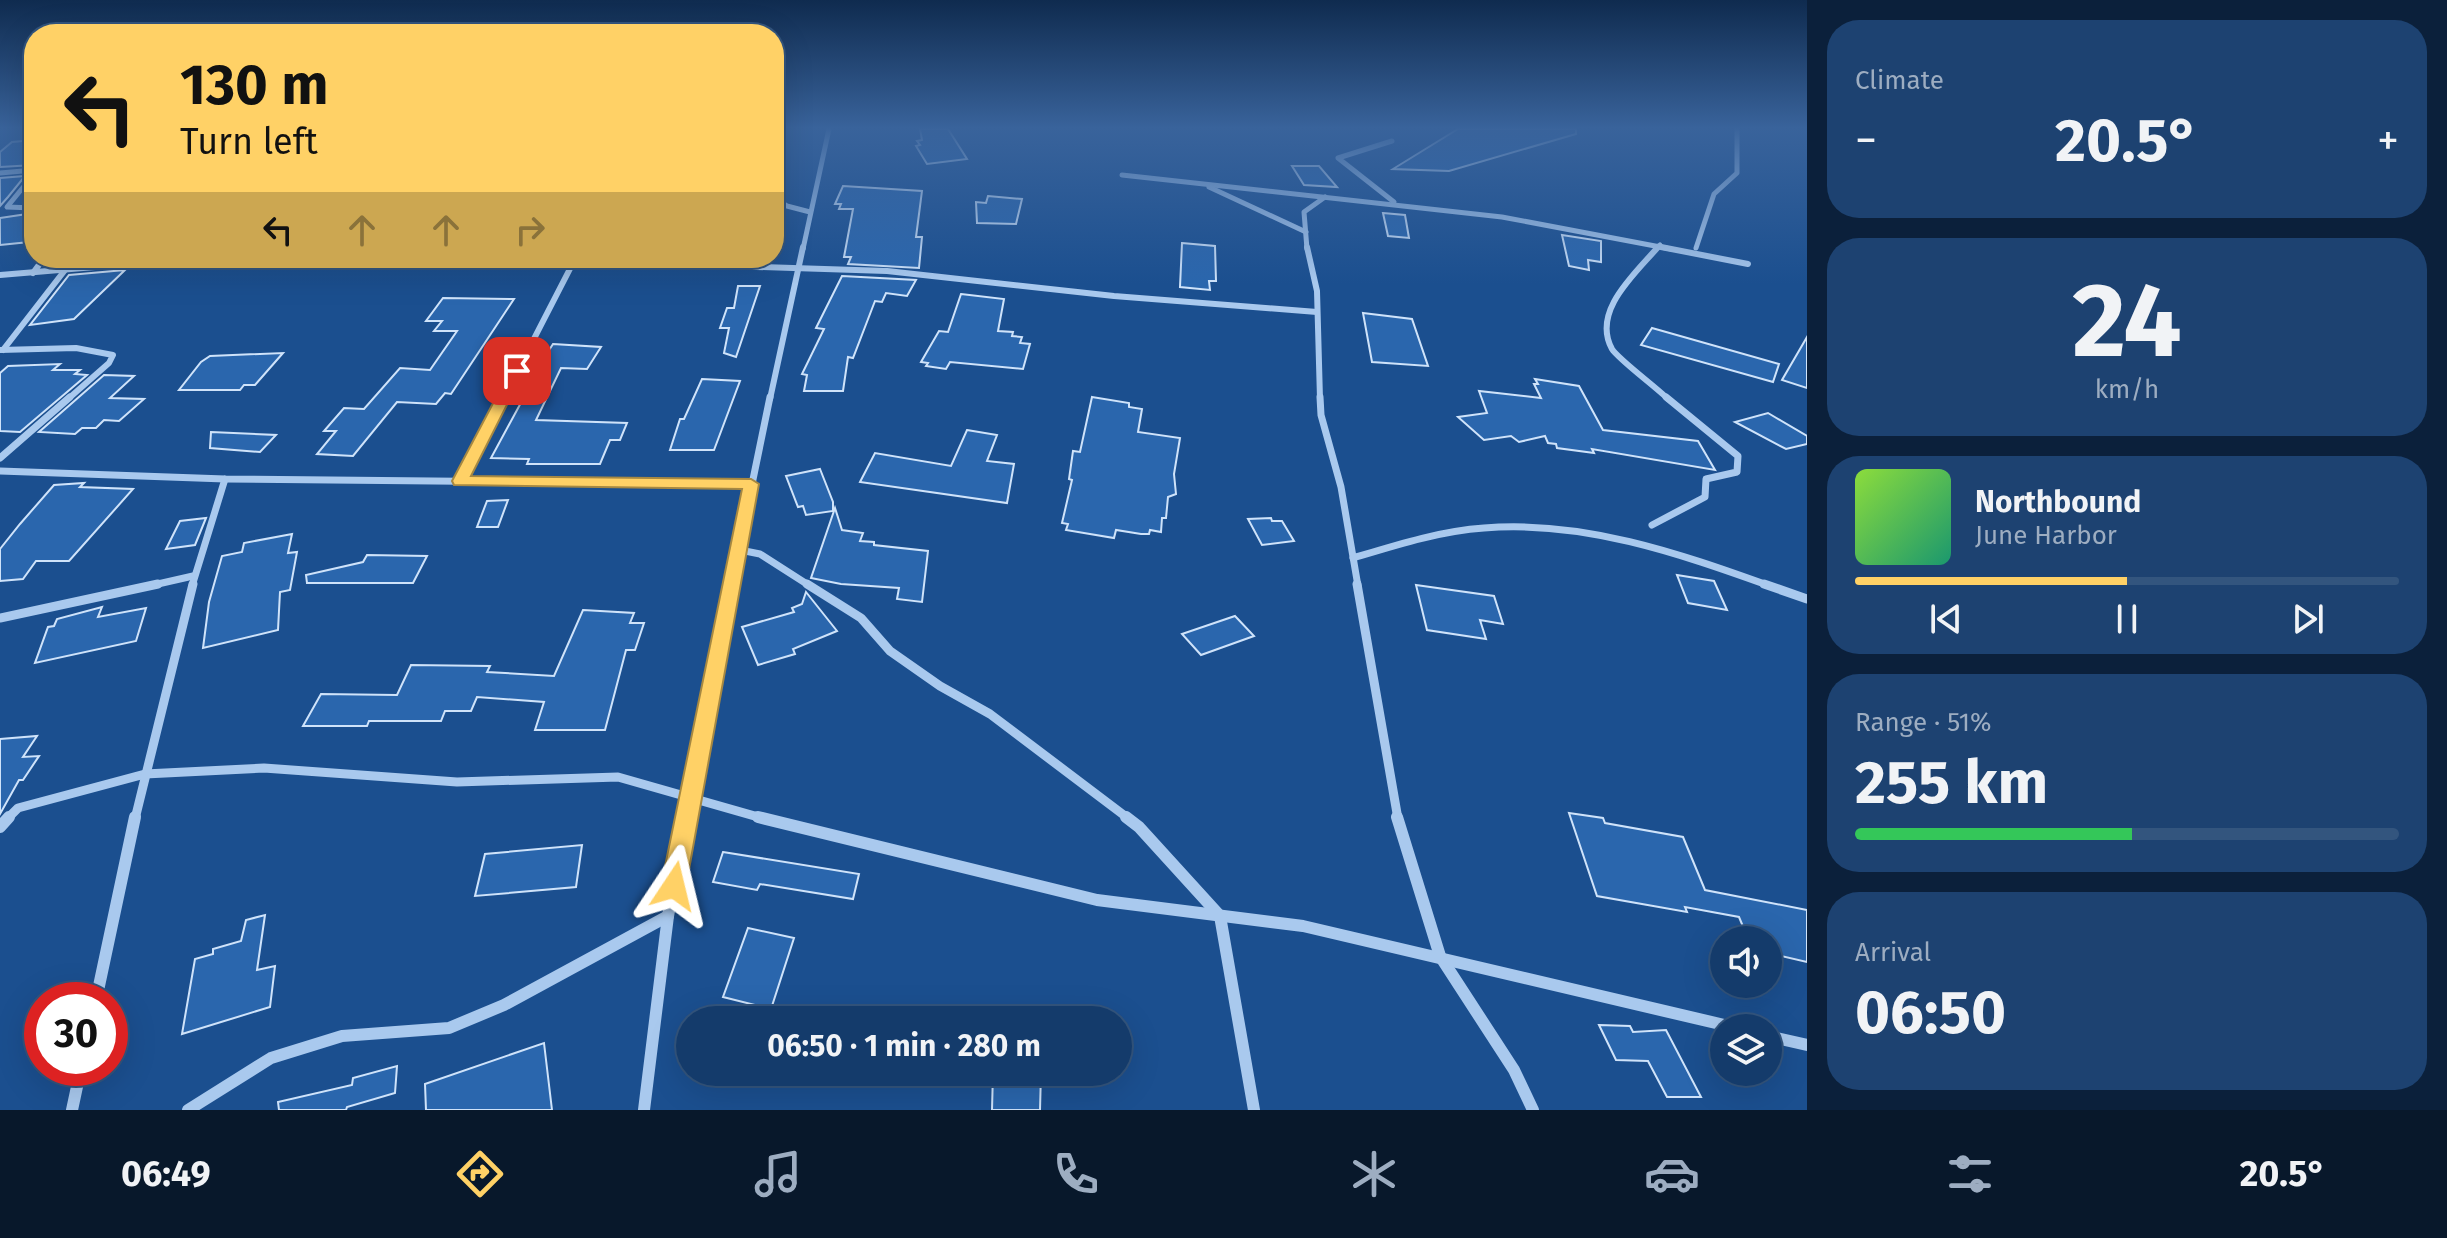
<!DOCTYPE html>
<html lang="en">
<head>
<meta charset="utf-8">
<style>
	:root { --surface:#143b6b; --page:#1d4271; --text:#f1f3f6; --muted:#9dadc1; --line:#33557e; --accent:#ffd166 }
	body { margin:0; font-family:"Fira Sans",sans-serif; background:var(--page); color:var(--text); height:100vh; display:flex; flex-direction:column; font-size:30px; white-space:nowrap }
	* { box-sizing:border-box; margin:0 }
	p { font-size:26px; color:var(--muted) }
	.icon { flex:none; width:44px; height:44px; fill:none; stroke:currentColor; stroke-width:2; stroke-linecap:round; stroke-linejoin:round }
	.map { position:relative; flex:1; overflow:hidden }
	.sheet { display:flex; flex-direction:column; gap:20px; padding:20px; background:#0b203b; width:640px }
	.sheet>* { flex:none }
	.hud { position:absolute; left:24px; top:24px; width:760px; height:244px; border-radius:32px; box-shadow:0 8px 32px #0002,0 0 0 2px var(--line); background:#ffd166; color:#111; overflow:hidden }
	.controls { position:absolute; left:1710px; top:926px; display:grid; gap:16px }
	.controls a { display:grid; place-items:center; width:72px; height:72px; border-radius:50%; background:var(--surface); box-shadow:0 8px 32px #0002,0 0 0 2px var(--line); font-size:40px }
	.speed { position:absolute; left:24px; top:982px; display:flex; gap:16px; font-size:40px; font-weight:700; text-align:center }
	.speed>* { display:grid; place-content:center; width:104px; height:104px; border-radius:50%; background:var(--surface); box-shadow:0 8px 32px #0002,0 0 0 2px var(--line); line-height:1 }
	.speed .limit { border:12px solid #d22; background:#fff; color:#111 }
	.pin { position:absolute; display:grid; place-items:center; width:68px; height:68px; color:#fff; margin:-34px; border-radius:16px; box-shadow:0 4px 12px #0006 }
	.me { position:absolute; width:88px; margin:-44px; rotate:10deg; stroke-linejoin:round; filter:drop-shadow(0 0 6px #0008) }
	.turn { display:flex; align-items:center; gap:28px; height:168px; padding:0 24px; font-size:36px }
	.turn .icon { width:104px; height:104px; stroke-width:2.5 }
	.turn b { display:block; font-size:56px; line-height:68px }
	.lanes { display:flex; align-items:center; height:76px; padding:0 24px; background:#0003; justify-content:center; gap:40px; direction:ltr }
	.lanes .off { opacity:.35 }
	.big { font-size:60px; font-weight:700; line-height:1.1 }
	.sheet .widget { flex:1; display:flex; flex-direction:column; justify-content:center; gap:12px; min-width:0; padding:0 28px; border-radius:32px; background:var(--page) }
	.sheet .dial { align-items:center; gap:0 }
	.dial b { font-size:104px; line-height:1 }
	.song { display:flex; align-items:center; gap:24px }
	.cover { width:96px; height:96px; border-radius:12px; background:linear-gradient(135deg,hsl(90 70% 55%),hsl(160 70% 35%)) }
	.played { height:8px; border-radius:4px; background:linear-gradient(90deg,var(--accent) 50%,var(--line) 50%) }
	.keys { display:flex; justify-content:space-around; direction:ltr }
	.heat { display:flex; justify-content:space-between; align-items:center; font-size:44px; direction:ltr }
	.charge { height:12px; border-radius:6px; background:linear-gradient(90deg,#34c759 51%,var(--line) 0) }
	.trip { position:absolute; left:676px; top:1006px; width:456px; height:80px; border-radius:40px; background:var(--surface); box-shadow:0 8px 32px #0002,0 0 0 2px var(--line); font-weight:700; line-height:80px; text-align:center }
	.dock { display:flex; height:128px; justify-content:space-around; align-items:center; background:#08182b; color:var(--muted) }
	.dock .icon { width:56px; height:56px }
	.dock .current { color:var(--accent) }
	.dock b { font-size:36px; color:var(--text) }
	main { display:flex; flex:1; min-height:0 }
	.map>svg:first-child { display:block }
	.building { fill:#2a66ad; stroke:#cfe3fa; stroke-width:2 }
	.lines { fill:none; stroke-linecap:round; stroke-linejoin:round }
	.street-far4 { stroke:#a9c9ee; stroke-width:5 }
	.street-far3 { stroke:#a9c9ee; stroke-width:6 }
	.street-far2 { stroke:#a9c9ee; stroke-width:7 }
	.street-far1 { stroke:#a9c9ee; stroke-width:9 }
	.street { stroke:#a9c9ee; stroke-width:12 }
	.route { fill:#ffd166; stroke:#a68842; stroke-width:2 }
</style>
</head>
<body>
<main>
<div class="map">
<svg width="1807" height="1110" viewBox="0 0 1807 1110">
	<rect width="100%" height="100%" fill="#1b4f8f"/>
	<g class="building">
		<polygon points="920,129 948,129 967,159 927,164 916,146 920,145 917,141 922,140"/>
		<polygon points="1458,129 1576,129 1576,134 1449,171 1393,169"/>
		<polygon points="34,140 34,165 0,167 0,152 12,142"/>
		<polygon points="1292,166 1319,166 1337,187 1304,185"/>
		<polygon points="25,176 8,197 0,206 0,178"/>
		<polygon points="843,186 922,191 916,237 922,237 919,268 848,264 851,257 844,257 853,209 839,209 841,204 835,204"/>
		<polygon points="988,196 1022,199 1016,224 977,223 976,202 986,203"/>
		<polygon points="34,213 34,237 29,242 0,245 0,218"/>
		<polygon points="1383,213 1405,215 1409,238 1388,236"/>
		<polygon points="1562,235 1601,241 1601,262 1588,260 1589,270 1569,266"/>
		<polygon points="1182,243 1215,246 1216,281 1209,281 1210,290 1180,287"/>
		<polygon points="125,270 74,319 30,325 69,275"/>
		<polygon points="842,276 916,280 907,296 886,293 882,302 875,301 853,358 848,357 843,391 804,391 807,375 802,374 824,329 816,328"/>
		<polygon points="738,286 760,286 736,357 724,353 729,328 720,328 727,308 734,308"/>
		<polygon points="961,294 1004,299 998,331 1013,332 1012,336 1022,337 1020,343 1030,344 1023,369 950,362 946,369 926,366 928,363 921,362 939,331 948,332"/>
		<polygon points="443,298 514,299 451,394 445,393 436,404 397,402 353,456 317,454 336,431 324,431 344,408 364,409 400,368 430,370 457,331 434,331 442,321 426,321"/>
		<polygon points="1363,313 1412,319 1428,366 1372,362"/>
		<polygon points="1652,328 1779,364 1773,382 1641,345"/>
		<polygon points="1807,337 1807,388 1782,380"/>
		<polygon points="553,344 601,347 587,369 561,368 536,420 627,423 620,440 610,440 600,464 527,464 529,459 491,458 523,399 517,399 528,377 532,377"/>
		<polygon points="283,353 255,385 244,385 240,390 179,390 201,362 210,356"/>
		<polygon points="60,364 53,370 80,370 75,374 87,375 20,432 0,431 0,373 8,366"/>
		<polygon points="104,375 134,376 110,398 144,399 119,421 104,420 96,428 82,428 75,434 39,432"/>
		<polygon points="702,379 740,381 714,450 670,450 680,419 684,419"/>
		<polygon points="1535,379 1579,386 1603,430 1698,441 1715,470 1592,449 1594,453 1557,448 1556,444 1548,443 1545,436 1519,442 1511,436 1484,440 1458,417 1487,413 1479,391 1541,398 1534,384 1538,384"/>
		<polygon points="1092,397 1129,403 1129,407 1142,409 1138,432 1180,438 1174,474 1176,494 1168,497 1166,518 1162,518 1161,532 1150,530 1149,534 1141,534 1116,530 1114,538 1066,530 1068,524 1062,523 1072,480 1069,479 1073,451 1080,452"/>
		<polygon points="1768,413 1807,436 1807,444 1786,449 1735,422"/>
		<polygon points="967,430 997,435 987,461 1014,464 1007,503 860,482 875,453 951,466"/>
		<polygon points="211,432 276,435 260,452 210,448"/>
		<polygon points="820,469 833,502 833,511 806,515 803,506 798,507 786,476"/>
		<polygon points="84,483 80,487 133,489 69,561 36,561 23,579 0,581 0,549 20,524 54,485"/>
		<polygon points="508,500 498,527 477,527 487,501"/>
		<polygon points="835,508 842,530 863,533 860,541 874,542 874,545 928,551 922,602 897,599 899,588 841,584 811,578"/>
		<polygon points="206,518 195,545 166,549 180,521"/>
		<polygon points="1271,518 1272,521 1282,521 1294,541 1262,545 1248,519"/>
		<polygon points="292,534 288,553 297,552 290,590 280,592 278,630 203,648 209,602 222,556 242,552 244,543"/>
		<polygon points="367,555 427,556 413,583 307,583 306,575 363,562"/>
		<polygon points="1677,575 1714,581 1727,610 1688,603"/>
		<polygon points="1416,585 1494,596 1503,624 1480,620 1486,639 1427,630"/>
		<polygon points="806,592 837,631 793,649 795,654 758,665 742,627 794,612 792,608 802,604"/>
		<polygon points="102,607 98,617 146,608 136,641 35,663 48,627 54,626 57,619"/>
		<polygon points="583,610 634,613 630,623 644,623 635,650 626,650 605,730 535,730 544,702 477,697 471,711 445,711 441,721 369,721 367,726 303,726 321,694 397,695 411,665 490,666 487,672 554,676"/>
		<polygon points="1235,616 1254,636 1201,655 1182,634"/>
		<polygon points="37,736 23,757 39,756 23,780 19,780 0,814 0,739"/>
		<polygon points="1569,813 1603,818 1605,823 1683,837 1705,890 1807,910 1807,962 1768,953 1768,940 1747,936 1739,917 1685,907 1687,912 1597,896"/>
		<polygon points="582,845 576,887 475,896 485,854"/>
		<polygon points="723,852 859,874 853,899 760,884 757,890 713,882"/>
		<polygon points="265,915 257,970 275,966 270,1007 182,1034 195,959 213,954 213,949 241,941 246,920"/>
		<polygon points="748,928 794,938 771,1009 723,997"/>
		<polygon points="1599,1025 1630,1026 1633,1032 1666,1030 1701,1097 1667,1097 1648,1061 1616,1060"/>
		<polygon points="544,1043 552,1110 426,1110 425,1084"/>
		<polygon points="397,1066 395,1093 347,1107 346,1110 279,1110 278,1102 352,1085 353,1078"/>
		<polygon points="993,1072 1041,1072 1040,1110 992,1110"/>
	</g>
	<g class="lines">
		<g class="street-far4">
			<polyline points="1392,141 1338,158 1394,202"/>
			<polyline points="0,173 34,170"/>
			<polyline points="34,174 7,207 34,208"/>
			<polyline points="1122,175 1502,217 1671,249"/>
			<polyline points="1209,187 1306,232"/>
			<polyline points="774,197 787,206 810,212"/>
			<polyline points="1696,248 1714,194 1737,173 1737,129"/>
			<polyline points="803,249 829,129"/>
			<polyline points="1307,249 1304,212 1325,197"/>
			<polyline points="1656,249 1660,245"/>
		</g>
		<g class="street-far3">
			<polyline points="1307,247 1317,291 1320,399"/>
			<path d="M 1658,247 C 1636,273 1591,311 1612,349 C 1618,359 1656,387 1668,399"/>
			<polyline points="1661,247 1748,264"/>
			<polyline points="469,258 887,271 1114,296 1317,312"/>
			<polyline points="33,273 44,258"/>
			<polyline points="0,275 202,258"/>
			<polyline points="0,350 76,348 113,355 109,363 68,399"/>
			<polyline points="3,350 65,270"/>
			<polyline points="503,399 575,259"/>
			<polyline points="770,399 803,247"/>
		</g>
		<g class="street-far2">
			<polyline points="1320,397 1321,415 1341,487 1358,586"/>
			<polyline points="0,458 70,397"/>
			<polyline points="0,471 225,479 751,484"/>
			<polyline points="460,481 504,397"/>
			<polyline points="1652,525 1705,497 1706,479 1737,472 1738,456 1666,397"/>
			<polyline points="740,550 760,554 810,586"/>
			<path d="M 1353,558 C 1396,545 1440,531 1484,528 C 1583,520 1678,553 1770,586"/>
			<polyline points="149,586 193,576"/>
			<polyline points="192,586 225,479"/>
			<polyline points="731,586 770,397"/>
		</g>
		<g class="street-far1">
			<polyline points="807,584 861,618 890,651 940,686 990,714 1129,819"/>
			<polyline points="1357,584 1398,819"/>
			<polyline points="1764,584 1807,599"/>
			<polyline points="0,618 158,584"/>
			<polyline points="7,819 18,808 145,774 264,768 457,782 618,777 765,819"/>
			<polyline points="135,819 193,584"/>
			<polyline points="686,819 732,584"/>
		</g>
		<g class="street">
			<polyline points="758,817 1097,900 1303,926 1737,1028"/>
			<polyline points="1126,817 1139,827 1220,916 1254,1110"/>
			<polyline points="1397,817 1440,956 1514,1070 1533,1110"/>
			<polyline points="0,827 9,817"/>
			<polyline points="96,1000 135,817"/>
			<polyline points="1768,1036 1807,1045"/>
			<polyline points="72,1110 81,1068"/>
			<polyline points="188,1110 271,1058 342,1036 449,1028 504,1005 668,916"/>
			<polyline points="644,1110 668,916 687,817"/>
		</g>
	</g>
	<linearGradient id="sky" x2="0" y2="1"><stop stop-color="#0f2b4f"/><stop offset="0.45" stop-color="#39639b"/><stop offset="1" stop-color="#39639b" stop-opacity="0"/></linearGradient>
	<rect width="1807" height="284" fill="url(#sky)"/>
	<polygon class="route" points="517,366 524,371 471,476 751,479 759,484 686,886 683,894 674,898 665,894 661,886 742,489 454,485 452,481 510,371"/>
</svg>
<div class="controls">
<a><svg class="icon" aria-label="sound" viewBox="0 0 24 24"><path d="M4 9h4l5-4v14l-5-4H4zM17 9q2 3 0 6"/></svg></a>
<a><svg class="icon" aria-label="layers" viewBox="0 0 24 24"><path d="M12 4l9 5-9 5-9-5zM3 14l9 5 9-5"/></svg></a>
</div>
<div class="speed"><div class="limit">30</div></div>
<div class="pin" style="left:517px;top:371px;background:#d93025"><svg class="icon" aria-label="arrive" viewBox="0 0 24 24"><path d="M6 21V4h12l-3 4 3 4H6"/></svg></div>
<svg class="me" style="left:674px;top:886px" viewBox="-20 -20 40 40"><path d="M0-17L14 15 0 8-14 15z" fill="#ffd166" stroke="#fff" stroke-width="4"/></svg>
<div class="trip">06:50 · 1 min · 280 m</div>
<div class="hud">
<div class="turn"><svg class="icon" aria-label="left" viewBox="0 0 24 24"><path d="M17 20v-9H6M10 6l-5 5 5 5"/></svg><div><b>130 m</b>Turn left</div></div>
<div class="lanes"><svg class="icon" aria-label="left" viewBox="0 0 24 24"><path d="M17 20v-9H6M10 6l-5 5 5 5"/></svg><svg class="icon off" aria-label="ahead" viewBox="0 0 24 24"><path d="M12 20V5M6 11l6-6 6 6"/></svg><svg class="icon off" aria-label="ahead" viewBox="0 0 24 24"><path d="M12 20V5M6 11l6-6 6 6"/></svg><svg class="icon off" aria-label="right" viewBox="0 0 24 24"><path d="M7 20v-9h11M14 6l5 5-5 5"/></svg></div>
</div>
</div>
<section class="sheet">
<div class="widget"><p>Climate</p>
<div class="heat"><a>−</a><b class="big">20.5°</b><a>+</a></div>
</div>
<div class="widget dial"><b>24</b><p>km/h</p></div>
<div class="widget">
<div class="song"><i class="cover"></i><div><b>Northbound</b><p>June Harbor</p></div></div>
<div class="played"></div>
<div class="keys"><svg class="icon" aria-label="previous" viewBox="0 0 24 24"><path d="M18 5L8 12l10 7zM5 5v14"/></svg><svg class="icon" aria-label="pause" viewBox="0 0 24 24"><path d="M8 5v14M16 5v14"/></svg><svg class="icon" aria-label="next" viewBox="0 0 24 24"><path d="M6 5l10 7-10 7zM19 5v14"/></svg></div>
</div>
<div class="widget"><p>Range · 51%</p><b class="big">255 km</b><div class="charge"></div></div>
<div class="widget"><p>Arrival</p><b class="big">06:50</b></div>
</section>
</main>
<nav class="dock">
<b>06:49</b>
<svg class="icon current" aria-label="directions" viewBox="0 0 24 24"><path d="M12 3l9 9-9 9-9-9zM9 14v-3h6M13 9l2 2-2 2"/></svg>
<svg class="icon" aria-label="music" viewBox="0 0 24 24"><path d="M9 18V5l10-2v13"/><circle cx="6" cy="18" r="3"/><circle cx="16" cy="16" r="3"/></svg>
<svg class="icon" aria-label="phone" viewBox="0 0 24 24"><path d="M5 4h4l2 5-3 2q2 4 5 5l2-3 5 2v4C11 20 4 13 5 4z"/></svg>
<svg class="icon" aria-label="climate" viewBox="0 0 24 24"><path d="M12 3v18M4 7l16 10M4 17L20 7"/></svg>
<svg class="icon" aria-label="car" viewBox="0 0 24 24"><path d="M5 17H2v-5l4-1 3-4h7l3 4 3 1v5h-3M9 17h6M6 11h13"/><circle cx="7" cy="17" r="2"/><circle cx="17" cy="17" r="2"/></svg>
<svg class="icon" aria-label="filters" viewBox="0 0 24 24"><path d="M4 7h16M4 17h16"/><circle cx="9" cy="7" r="2"/><circle cx="15" cy="17" r="2"/></svg>
<b>20.5°</b>
</nav>
</body>
</html>
